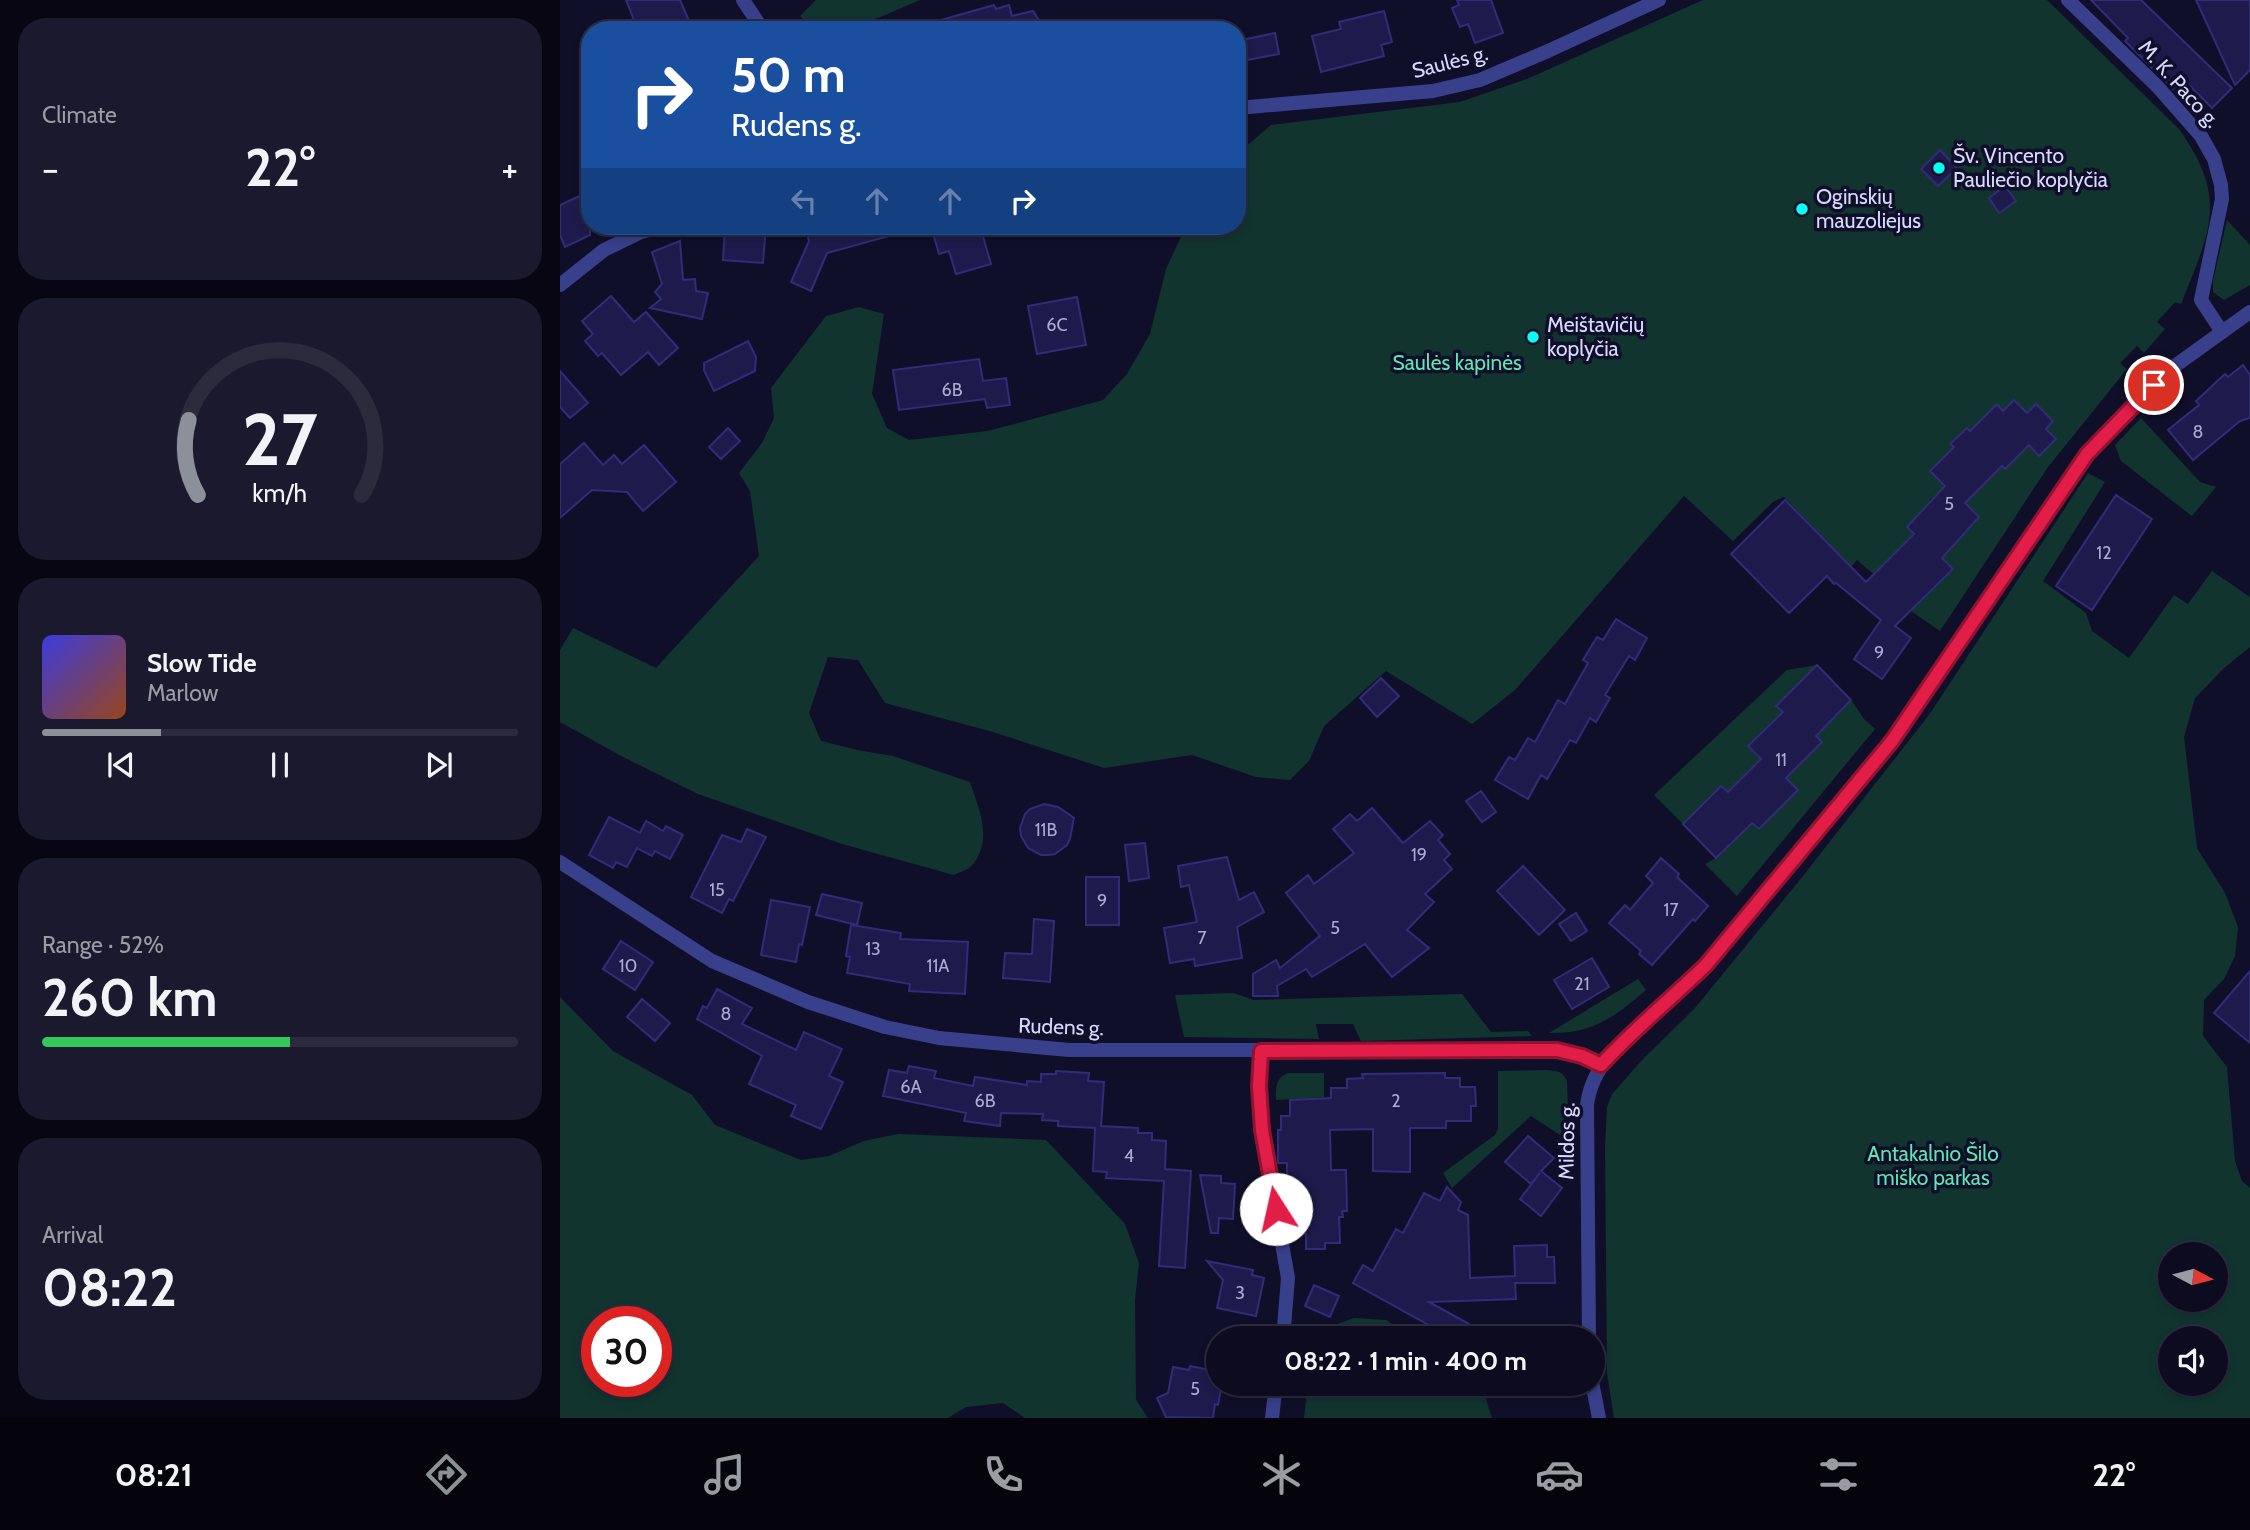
<!DOCTYPE html>
<html lang="en">
<head>
<meta charset="utf-8">
<style>
	:root { --surface:#0c0b20; --page:#1a192d; --text:#f1f3f6; --muted:#9a9ba5; --line:#2c2b3e; --accent:#8c9099 }
	body { margin:0; font-family:Cabin,sans-serif; background:var(--page); color:var(--text); height:100vh; display:flex; flex-direction:column; font-size:26px; white-space:nowrap }
	* { box-sizing:border-box; margin:0 }
	p { font-size:23px; color:var(--muted) }
	.icon { flex:none; width:38px; height:38px; fill:none; stroke:currentColor; stroke-width:2; stroke-linecap:round; stroke-linejoin:round }
	.map { position:relative; flex:1; overflow:hidden }
	.drawer { display:flex; flex-direction:column; gap:18px; padding:18px; background:#070612; width:560px }
	.drawer>* { flex:none }
	.hud { position:absolute; left:21px; top:21px; width:665px; height:214px; border-radius:28px; box-shadow:0 4px 10px #0003,0 0 0 2px var(--line); background:#1a4fa0; color:#fff; overflow:hidden }
	.needle { width:46px; rotate:97deg }
	.buttons { position:absolute; left:1598px; top:1242px; display:grid; gap:14px }
	.buttons a { display:grid; place-items:center; width:70px; height:70px; border-radius:50%; background:var(--surface); box-shadow:0 4px 10px #0003,0 0 0 2px var(--line); font-size:35px }
	.speed { position:absolute; left:21px; top:1306px; display:flex; gap:14px; font-size:35px; font-weight:700; text-align:center }
	.speed>* { display:grid; place-content:center; width:91px; height:91px; border-radius:50%; background:var(--surface); box-shadow:0 4px 10px #0003,0 0 0 2px var(--line); line-height:1 }
	.speed .limit { border:10px solid #d22; background:#fff; color:#111 }
	.pin { position:absolute; display:grid; place-items:center; width:60px; height:60px; color:#fff; margin:-30px; border:4px solid #fff; border-radius:50%; box-shadow:0 2px 7px #0007 }
	.me { position:absolute; width:77px; margin:-38px; rotate:350deg; stroke-linejoin:round; filter:drop-shadow(0 0 5px #0008) }
	.turn { display:flex; align-items:center; gap:24px; height:147px; padding:0 35px; font-size:32px }
	.turn .icon { width:91px; height:91px; stroke-width:2.5 }
	.turn b { display:block; font-size:49px; line-height:60px }
	.lanes { display:flex; align-items:center; height:66px; padding:0 35px; background:#0003; justify-content:center; gap:35px; direction:ltr }
	.lanes .off { opacity:.35 }
	.big { font-size:52px; font-weight:800; line-height:1.1 }
	.drawer .widget { flex:1; display:flex; flex-direction:column; justify-content:center; gap:10px; min-width:0; padding:0 24px; border-radius:28px; background:var(--page) }
	.drawer .dial { align-items:center; gap:0 }
	.dial svg { height:182px; overflow:visible; fill:none; stroke:var(--line); stroke-width:7; stroke-linecap:round; text-anchor:middle }
	.dial text { fill:var(--text); stroke:none }
	.song { display:flex; align-items:center; gap:21px }
	.cover { width:84px; height:84px; border-radius:10px; background:linear-gradient(135deg,hsl(240 70% 55%),hsl(20 70% 35%)) }
	.played { height:7px; border-radius:4px; background:linear-gradient(90deg,var(--accent) 25%,var(--line) 25%) }
	.keys { display:flex; justify-content:space-around; direction:ltr }
	.heat { display:flex; justify-content:space-between; align-items:center; font-size:38px; direction:ltr }
	.charge { height:10px; border-radius:5px; background:linear-gradient(90deg,#34c759 52%,var(--line) 0) }
	.trip { position:absolute; left:646px; top:1326px; width:399px; height:70px; border-radius:35px; background:var(--surface); box-shadow:0 4px 10px #0003,0 0 0 2px var(--line); font-weight:800; line-height:70px; text-align:center }
	.dock { display:flex; height:112px; justify-content:space-around; align-items:center; background:#05040d; color:var(--muted) }
	.dock .icon { width:49px; height:49px }
	.dock .current { color:var(--accent) }
	.dock b { font-size:32px; color:var(--text) }
	main { display:flex; flex:1; min-height:0 }
	.map>svg:first-child { display:block }
	.green { fill:#12342f; fill-rule:evenodd }
	.building { fill:#1e1b4c; stroke:#312c79; stroke-width:2 }
	.lines { fill:none; stroke-linecap:round; stroke-linejoin:round }
	.minor { stroke:#39408b; stroke-width:14 }
	.route-casing { stroke:#92132f; stroke-width:18 }
	.route { stroke:#e11d48; stroke-width:12 }
	.poi-dot { fill:#04fff7; stroke:#100f2a; stroke-width:2.5 }
	.labels { text-anchor:middle; stroke-width:7; stroke-linejoin:round; paint-order:stroke }
	.number-label { font-size:18px; fill:#aaaad2 }
	.street-label { font-size:21px; fill:#d8d9ff; stroke:#100f2a }
	.poi-label { font-size:21px; fill:#d8d9ff; stroke:#100f2a; text-anchor:start }
	.park-label { font-size:21px; fill:#5ee5b2; stroke:#100f2a }
</style>
</head>
<body>
<main>
<section class="drawer">
<div class="widget"><p>Climate</p>
<div class="heat"><a>−</a><b class="big">22°</b><a>+</a></div>
</div>
<div class="widget dial"><svg viewBox="0 0 100 80">
<path d="M14 69A42 42 0 1 1 86 69"/>
<path d="M14 69A42 42 0 0 1 10 36" stroke="#8c9099"/>
<text x="50" y="56" font-size="32" font-weight="700">27</text>
<text x="50" y="72" font-size="11">km/h</text>
</svg></div>
<div class="widget">
<div class="song"><i class="cover"></i><div><b>Slow Tide</b><p>Marlow</p></div></div>
<div class="played"></div>
<div class="keys"><svg class="icon" aria-label="previous" viewBox="0 0 24 24"><path d="M18 5L8 12l10 7zM5 5v14"/></svg><svg class="icon" aria-label="pause" viewBox="0 0 24 24"><path d="M8 5v14M16 5v14"/></svg><svg class="icon" aria-label="next" viewBox="0 0 24 24"><path d="M6 5l10 7-10 7zM19 5v14"/></svg></div>
</div>
<div class="widget"><p>Range · 52%</p><b class="big">260 km</b><div class="charge"></div></div>
<div class="widget"><p>Arrival</p><b class="big">08:22</b></div>
</section>
<div class="map">
<svg width="1690" height="1418" viewBox="0 0 1690 1418">
	<rect width="100%" height="100%" fill="#100f2a"/>
	<g class="green">
		<path d="M 256,0 L 360,0 C 338,9 280,38 258,29 C 252,27 245,20 240,16 Z"/>
		<path d="M 1143,0 L 1487,0 L 1619,129 C 1669,199 1650,231 1621,304 L 1615,302 L 1597,322 L 1605,329 L 1584,353 L 1577,346 L 1560,363 L 1567,369 L 1488,467 L 1380,631 L 1351,611 L 1392,569 L 1382,558 L 1419,518 L 1405,503 L 1439,463 L 1445,469 L 1469,445 L 1479,455 L 1486,429 L 1493,422 L 1467,413 L 1454,400 L 1443,411 L 1437,405 L 1424,425 L 1391,444 L 1396,450 L 1370,471 L 1385,486 L 1369,501 L 1373,506 L 1363,511 L 1347,526 L 1354,534 L 1318,578 L 1297,560 L 1291,567 L 1224,497 L 1213,502 L 1173,541 L 1124,496 L 955,690 L 912,724 L 826,671 L 764,726 L 749,761 L 730,780 L 696,777 L 632,755 L 544,768 L 433,732 L 325,703 L 298,660 L 268,657 L 249,713 L 261,741 L 297,750 L 333,756 L 410,782 C 419,809 433,839 413,864 C 410,869 400,872 394,875 L 282,844 L 138,794 L 63,757 L 0,722 L 0,650 L 13,628 L 96,668 L 199,556 L 190,491 L 179,473 L 202,443 L 214,418 L 211,388 L 266,316 L 299,307 L 324,314 L 312,394 L 327,428 L 349,440 L 428,431 L 543,400 L 567,374 L 590,334 L 606,269 L 626,226 L 677,226 L 677,154 L 711,125 L 900,102 L 967,79 Z"/>
		<polygon points="1667,220 1690,245 1690,285 1664,300 1653,292 1653,281"/>
		<polygon points="1581,418 1640,482 1656,487 1632,516 1561,461 1555,445"/>
		<path d="M 1528,473 L 1545,482 L 1483,581 L 1526,613 L 1532,631 L 1569,658 L 1614,595 L 1628,604 L 1652,571 L 1690,597 L 1690,647 L 1664,668 L 1635,698 L 1624,737 L 1637,848 L 1665,893 L 1678,927 L 1675,956 L 1664,979 L 1644,1000 L 1643,1036 L 1667,1067 L 1675,1161 L 1682,1181 L 1690,1188 L 1690,1418 L 1054,1418 L 1047,1373 L 1045,1147 L 1047,1107 L 1052,1094 L 1083,1059 L 1135,1008 L 1239,881 L 1369,715 ZM 1610,1255 L 1656,1255 L 1656,1300 L 1610,1300 ZM 1610,1339 L 1656,1339 L 1656,1384 L 1610,1384 Z"/>
		<polygon points="1257,665 1216,705 1223,712 1189,746 1201,759 1168,792 1161,786 1123,824 1094,795 1227,670"/>
		<polygon points="1291,700 1304,719 1315,729 1177,896 1145,864 1156,858 1192,823 1199,829 1237,791 1226,778 1256,736"/>
		<path d="M 1078,979 L 1086,990 C 1054,1017 1033,1034 989,1033 Z"/>
		<polygon points="673,993 694,1000 902,994 931,1032 968,1031 972,1036 801,1041 793,1024 756,1024 759,1039 624,1037 615,995"/>
		<path d="M 0,997 L 53,1051 L 132,1095 L 155,1125 L 241,1160 L 269,1156 L 304,1141 L 338,1134 L 486,1140 L 565,1224 L 579,1263 L 575,1300 L 576,1400 L 588,1418 L 465,1418 L 443,1403 L 406,1407 L 388,1418 L 0,1418 ZM 37,1321 L 96,1321 L 96,1381 L 37,1381 Z"/>
		<path d="M 985,1070 C 996,1071 1002,1070 1007,1081 L 1009,1141 L 971,1116 L 892,1188 L 883,1173 L 935,1135 L 938,1129 L 938,1071 Z"/>
		<path d="M 728,1073 L 764,1073 L 764,1097 L 716,1100 C 716,1087 715,1079 728,1073 Z"/>
		<polygon points="794,1318 826,1320 856,1339 757,1339 769,1327"/>
		<polygon points="748,1384 921,1384 932,1418 744,1418"/>
	</g>
	<g class="building">
		<polygon points="66,0 120,0 133,30 78,30"/>
		<polygon points="897,0 931,0 943,33 915,43 908,24 900,27 892,8 899,5"/>
		<polygon points="1531,0 1581,0 1672,88 1652,108 1623,79 1613,89 1565,41 1568,38"/>
		<polygon points="1636,0 1690,0 1690,70 1675,85"/>
		<polygon points="434,5 436,9 449,5 452,16 473,11 485,30 367,30 367,24"/>
		<polygon points="824,11 832,42 821,45 824,56 761,72 752,36 781,29 779,22"/>
		<polygon points="715,33 719,54 677,62 677,41"/>
		<polygon points="1380,150 1397,168 1378,186 1361,169"/>
		<polygon points="1445,186 1456,201 1439,213 1429,198"/>
		<polygon points="30,191 30,235 5,247 0,235 0,205"/>
		<polygon points="165,226 206,226 203,263 163,260"/>
		<polygon points="278,226 346,226 347,231 267,253 251,291 231,282 249,241 247,234"/>
		<polygon points="371,226 420,226 431,264 396,274 389,251 379,254"/>
		<polygon points="120,241 123,280 135,279 136,291 148,293 142,319 90,308 101,299 95,292 102,284 92,252"/>
		<polygon points="51,296 74,322 86,312 118,348 99,365 88,352 61,375 42,353 38,356 25,341 33,334 22,321"/>
		<polygon points="517,297 526,345 477,354 468,306"/>
		<polygon points="188,341 196,357 195,371 154,391 144,370 144,363"/>
		<polygon points="419,359 423,381 446,378 450,405 427,408 425,399 339,410 333,370"/>
		<polygon points="1683,365 1690,375 1690,418 1680,421 1633,460 1608,430 1639,405 1636,401 1665,374 1668,377"/>
		<polygon points="0,371 28,403 10,418 0,407"/>
		<polygon points="1454,400 1467,413 1476,404 1493,421 1486,429 1496,439 1479,456 1469,445 1445,469 1442,466 1405,503 1419,517 1382,558 1393,569 1335,626 1351,638 1322,679 1294,659 1321,620 1276,583 1274,584 1267,576 1229,613 1171,554 1225,500 1306,582 1354,534 1347,527 1385,486 1370,471 1394,447 1390,444 1407,428 1410,431 1437,404 1443,411"/>
		<polygon points="168,428 180,441 161,459 149,447"/>
		<polygon points="24,443 43,465 54,455 62,464 84,445 116,482 83,511 67,492 32,490 0,518 0,464"/>
		<polygon points="1556,495 1592,519 1532,610 1496,586"/>
		<polygon points="1056,619 1087,638 1075,660 1069,656 1045,695 1050,698 1036,722 1030,718 1016,743 1010,740 987,779 981,775 968,799 935,780 949,757 955,760 968,738 975,742 998,700 1005,704 1028,663 1023,660 1037,637 1043,640"/>
		<polygon points="1257,665 1291,700 1256,736 1262,742 1226,778 1238,790 1199,829 1192,823 1156,858 1123,824 1161,786 1168,792 1201,759 1188,746 1223,712 1216,706"/>
		<polygon points="821,678 839,696 817,717 800,698"/>
		<polygon points="921,791 936,812 922,822 906,801"/>
		<polygon points="484,804 498,807 514,818 510,839 507,845 495,854 488,855 481,855 468,848 461,836 460,828 465,814 470,809"/>
		<polygon points="812,808 843,843 870,821 883,835 878,840 890,854 884,860 892,869 865,894 874,902 847,930 869,948 832,977 805,944 752,977 746,969 717,986 718,996 693,996 693,974 716,960 720,968 760,936 726,893 748,875 754,884 794,853 773,829 790,814 797,821"/>
		<polygon points="49,817 80,833 86,821 103,831 106,826 123,835 110,859 95,851 92,856 77,848 67,867 56,862 53,868 29,855"/>
		<polygon points="187,829 206,837 173,901 169,899 162,913 131,897 162,835 181,842"/>
		<polygon points="585,843 589,878 569,881 565,845"/>
		<polygon points="667,857 679,900 694,892 704,912 677,927 682,958 635,966 634,959 610,963 604,928 637,922 629,885 621,887 618,866"/>
		<polygon points="1101,858 1119,874 1117,877 1148,906 1135,921 1133,919 1092,965 1079,954 1081,951 1049,923 1065,905 1070,910 1093,883 1086,876"/>
		<polygon points="963,866 1005,910 979,935 937,891"/>
		<rect x="526" y="877" width="33" height="48"/>
		<polygon points="262,894 302,903 297,925 256,915"/>
		<polygon points="211,900 250,907 242,945 239,944 236,962 201,955"/>
		<polygon points="1016,913 1027,931 1011,941 999,924"/>
		<polygon points="474,919 494,921 490,982 443,978 445,953 472,954"/>
		<polygon points="291,925 341,933 340,939 408,942 405,994 349,991 350,984 287,973 290,957 286,956"/>
		<polygon points="61,941 93,962 75,990 43,969"/>
		<polygon points="1032,958 1049,987 1012,1009 994,980"/>
		<polygon points="1690,971 1690,1043 1654,1013"/>
		<polygon points="157,989 192,1008 182,1024 236,1050 244,1032 282,1049 269,1076 283,1082 261,1129 231,1116 236,1105 189,1084 202,1056 137,1019 143,1006 147,1008"/>
		<polygon points="82,999 110,1023 95,1041 67,1017"/>
		<polygon points="349,1066 376,1071 374,1078 413,1086 415,1077 467,1085 467,1081 481,1082 481,1074 496,1074 496,1071 529,1073 528,1081 544,1082 541,1126 578,1128 578,1133 592,1133 592,1140 606,1141 605,1169 631,1171 625,1268 599,1266 604,1181 546,1178 547,1172 533,1171 535,1128 498,1126 498,1121 482,1120 483,1114 441,1113 440,1126 404,1121 406,1113 323,1096 329,1070 347,1073"/>
		<polygon points="885,1073 885,1078 900,1078 900,1087 915,1087 916,1106 911,1106 911,1121 886,1121 886,1128 850,1128 850,1172 813,1171 813,1129 770,1130 771,1170 786,1170 787,1211 782,1211 783,1217 779,1217 780,1243 765,1243 765,1249 746,1249 746,1234 737,1234 737,1219 734,1218 734,1177 727,1177 727,1163 718,1163 718,1130 721,1130 721,1116 730,1116 730,1100 771,1098 771,1088 787,1088 787,1079 803,1078 802,1074"/>
		<polygon points="968,1136 994,1158 981,1171 1002,1188 981,1216 960,1199 980,1173 971,1184 945,1162"/>
		<polygon points="640,1175 661,1176 661,1183 675,1184 673,1219 659,1218 658,1233 651,1233"/>
		<polygon points="887,1187 901,1202 898,1210 908,1215 910,1278 955,1276 954,1246 987,1245 987,1257 994,1257 995,1283 955,1283 956,1299 869,1302 909,1324 901,1339 894,1339 793,1283 803,1265 813,1271 836,1229 843,1233 864,1193 880,1201"/>
		<polygon points="647,1261 693,1270 692,1275 704,1278 696,1316 657,1308 663,1280"/>
		<polygon points="754,1285 779,1296 770,1317 745,1306"/>
		<polygon points="630,1366 650,1370 649,1375 658,1377 658,1384 662,1384 658,1405 655,1404 653,1418 606,1417 597,1398 608,1393 613,1367 629,1370"/>
	</g>
	<g class="lines">
		<g class="minor">
			<polyline points="183,0 203,30"/>
			<polyline points="1508,0 1597,86 1641,136 1654,159 1661,185 1662,199 1641,300 1662,332"/>
			<polyline points="677,108 873,91 920,80 988,51 1099,0"/>
			<polyline points="0,285 44,250 81,232 105,226"/>
			<polyline points="0,862 152,961 248,1002 325,1027 379,1038 509,1050 997,1050 1022,1056 1041,1065"/>
			<polyline points="701,1051 699,1086 702,1130 728,1278 723,1339"/>
			<path d="M 1029,1339 L 1027,1105 C 1033,1056 1077,1030 1111,1000 C 1123,989 1134,976 1146,965 L 1332,742 L 1527,454 L 1612,368 L 1690,312"/>
			<polyline points="1032,1382 1039,1418"/>
			<polyline points="712,1418 716,1384"/>
		</g>
	</g>
	<g class="lines">
		<defs>
			<path id="route" d="M 716,1209 L 702,1130 L 699,1086 L 701,1051 L 997,1050 L 1022,1056 L 1041,1065 C 1074,1029 1111,999 1146,965 L 1332,741 L 1527,454 L 1594,385"/>
		</defs>
		<use href="#route" class="route-casing"/>
		<use href="#route" class="route"/>
	</g>
	<g class="poi-dot">
		<circle cx="1379" cy="168" r="7"/>
		<circle cx="1242" cy="209" r="7"/>
		<circle cx="973" cy="337" r="7"/>
	</g>
	<g class="labels">
		<g class="number-label">
			<text x="497" y="331">6C</text>
			<text x="392" y="396">6B</text>
			<text x="1638" y="438">8</text>
			<text x="1389" y="510">5</text>
			<text x="1544" y="559">12</text>
			<text x="1319" y="659">9</text>
			<text x="1221" y="766">11</text>
			<text x="486" y="836">11B</text>
			<text x="859" y="861">19</text>
			<text x="157" y="896">15</text>
			<text x="542" y="907">9</text>
			<text x="1111" y="916">17</text>
			<text x="775" y="934">5</text>
			<text x="642" y="944">7</text>
			<text x="313" y="955">13</text>
			<text x="68" y="972">10</text>
			<text x="378" y="972">11A</text>
			<text x="1022" y="990">21</text>
			<text x="166" y="1020">8</text>
			<text x="351" y="1093">6A</text>
			<text x="425" y="1107">6B</text>
			<text x="836" y="1107">2</text>
			<text x="569" y="1162">4</text>
			<text x="680" y="1299">3</text>
			<text x="635" y="1395">5</text>
		</g>
		<g class="street-label">
			<text transform="translate(890 62) rotate(-14)" y="7">Saulės g.</text>
			<text transform="translate(1619 84) rotate(48)" y="7">M. K. Paco g.</text>
			<text transform="translate(501 1027) rotate(2)" y="7">Rudens g.</text>
			<text transform="translate(1007 1141) rotate(-89)" y="7">Mildos g.</text>
		</g>
		<g class="poi-label">
			<text x="1393" y="163">Šv. Vincento<tspan x="1393" dy="24">Pauliečio koplyčia</tspan></text>
			<text x="1256" y="204">Oginskių<tspan x="1256" dy="24">mauzoliejus</tspan></text>
			<text x="987" y="332">Meištavičių<tspan x="987" dy="24">koplyčia</tspan></text>
		</g>
		<g class="park-label">
			<text x="897" y="370">Saulės kapinės</text>
			<text x="1373" y="1161">Antakalnio Šilo<tspan x="1373" dy="24">miško parkas</tspan></text>
		</g>
	</g>
</svg>
<div class="buttons">
<a><svg class="needle" viewBox="-14 -14 28 28"><path d="M0-13l5 13h-10z" fill="#e53935"/><path d="M0 13l5-13h-10z" fill="#9a9ba5"/></svg></a>
<a><svg class="icon" aria-label="sound" viewBox="0 0 24 24"><path d="M4 9h4l5-4v14l-5-4H4zM17 9q2 3 0 6"/></svg></a>
</div>
<div class="speed"><div class="limit">30</div></div>
<div class="pin" style="left:1594px;top:385px;background:#d93025"><svg class="icon" aria-label="arrive" viewBox="0 0 24 24"><path d="M6 21V4h12l-3 4 3 4H6"/></svg></div>
<svg class="me" style="left:716px;top:1209px" viewBox="-20 -20 40 40"><circle r="19" fill="#fff"/><path d="M0-13L10 11 0 6-10 11z" fill="#e11d48"/></svg>
<div class="trip">08:22 · 1 min · 400 m</div>
<div class="hud">
<div class="turn"><svg class="icon" aria-label="right" viewBox="0 0 24 24"><path d="M7 20v-9h11M14 6l5 5-5 5"/></svg><div><b>50 m</b>Rudens g.</div></div>
<div class="lanes"><svg class="icon off" aria-label="left" viewBox="0 0 24 24"><path d="M17 20v-9H6M10 6l-5 5 5 5"/></svg><svg class="icon off" aria-label="ahead" viewBox="0 0 24 24"><path d="M12 20V5M6 11l6-6 6 6"/></svg><svg class="icon off" aria-label="ahead" viewBox="0 0 24 24"><path d="M12 20V5M6 11l6-6 6 6"/></svg><svg class="icon" aria-label="right" viewBox="0 0 24 24"><path d="M7 20v-9h11M14 6l5 5-5 5"/></svg></div>
</div>
</div>
</main>
<nav class="dock">
<b>08:21</b>
<svg class="icon current" aria-label="directions" viewBox="0 0 24 24"><path d="M12 3l9 9-9 9-9-9zM9 14v-3h6M13 9l2 2-2 2"/></svg>
<svg class="icon" aria-label="music" viewBox="0 0 24 24"><path d="M9 18V5l10-2v13"/><circle cx="6" cy="18" r="3"/><circle cx="16" cy="16" r="3"/></svg>
<svg class="icon" aria-label="phone" viewBox="0 0 24 24"><path d="M5 4h4l2 5-3 2q2 4 5 5l2-3 5 2v4C11 20 4 13 5 4z"/></svg>
<svg class="icon" aria-label="climate" viewBox="0 0 24 24"><path d="M12 3v18M4 7l16 10M4 17L20 7"/></svg>
<svg class="icon" aria-label="car" viewBox="0 0 24 24"><path d="M5 17H2v-5l4-1 3-4h7l3 4 3 1v5h-3M9 17h6M6 11h13"/><circle cx="7" cy="17" r="2"/><circle cx="17" cy="17" r="2"/></svg>
<svg class="icon" aria-label="filters" viewBox="0 0 24 24"><path d="M4 7h16M4 17h16"/><circle cx="9" cy="7" r="2"/><circle cx="15" cy="17" r="2"/></svg>
<b>22°</b>
</nav>
</body>
</html>
